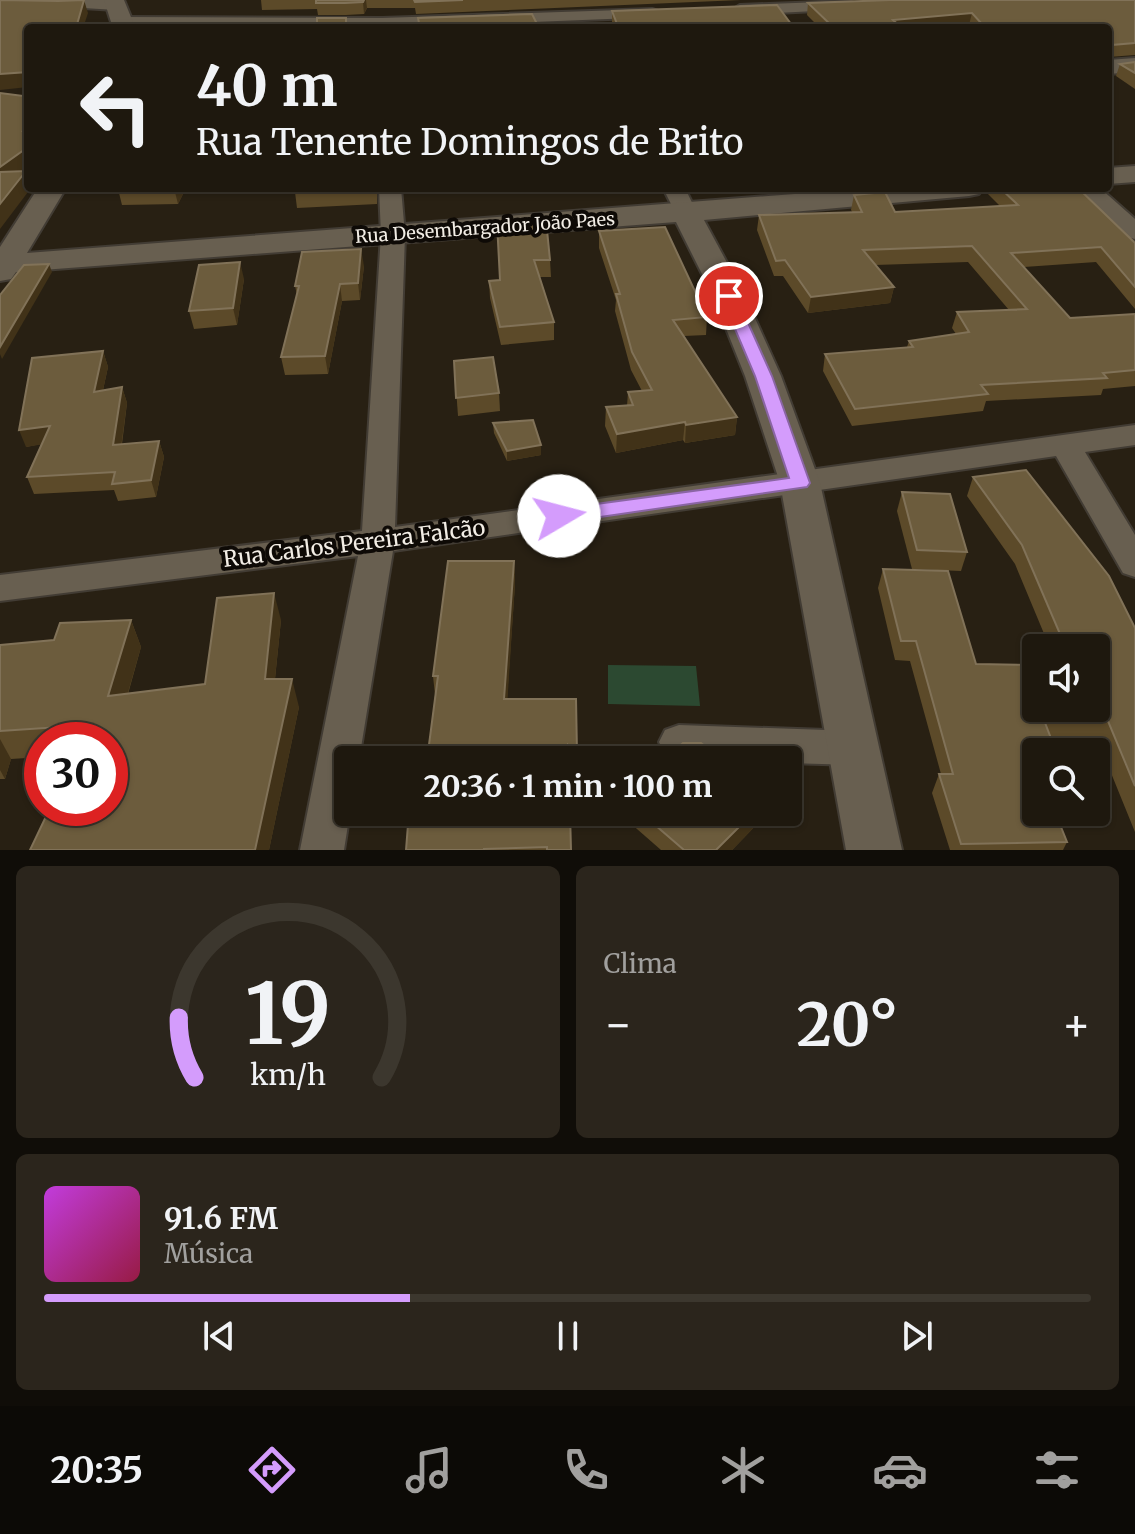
<!DOCTYPE html>
<html lang="pt">
<head>
<meta charset="utf-8">
<style>
	:root { --surface:#1e180e; --page:#2b251c; --text:#f1f3f6; --muted:#a1a09e; --line:#3c372e; --accent:#d49cfc }
	body { margin:0; font-family:Merriweather,serif; background:var(--page); color:var(--text); height:100vh; display:flex; flex-direction:column; font-size:30px; white-space:nowrap }
	* { box-sizing:border-box; margin:0 }
	p { font-size:26px; color:var(--muted) }
	.icon { flex:none; width:44px; height:44px; fill:none; stroke:currentColor; stroke-width:2; stroke-linecap:round; stroke-linejoin:round }
	.map { position:relative; height:850px; overflow:hidden }
	.drawer { display:flex; flex-direction:column; gap:16px; padding:16px; background:#100d08; flex:1 }
	.drawer>* { flex:none }
	.guide { position:absolute; left:24px; top:24px; width:1088px; height:168px; border-radius:8px; box-shadow:0 2px 6px #0004,0 0 0 2px var(--line); background:#1e180e; color:var(--text); overflow:hidden }
	.fabs { position:absolute; left:1022px; top:634px; display:grid; gap:16px }
	.fabs a { display:grid; place-items:center; width:88px; height:88px; border-radius:8px; background:var(--surface); box-shadow:0 2px 6px #0004,0 0 0 2px var(--line); font-size:40px }
	.speed { position:absolute; left:24px; top:722px; display:flex; gap:16px; font-size:40px; font-weight:700; text-align:center }
	.speed>* { display:grid; place-content:center; width:104px; height:104px; border-radius:50%; background:var(--surface); box-shadow:0 2px 6px #0004,0 0 0 2px var(--line); line-height:1 }
	.speed .limit { border:12px solid #d22; background:#fff; color:#111 }
	.pin { position:absolute; display:grid; place-items:center; width:68px; height:68px; color:#fff; margin:-34px; border:4px solid #fff; border-radius:50%; box-shadow:0 2px 8px #0007 }
	.me { position:absolute; width:88px; margin:-44px; rotate:82deg; stroke-linejoin:round; filter:drop-shadow(0 0 6px #0008) }
	.turn { display:flex; align-items:center; gap:28px; height:168px; padding:0 40px; font-size:36px }
	.turn .icon { width:104px; height:104px; stroke-width:2.5 }
	.turn b { display:block; font-size:56px; line-height:68px }
	.big { font-size:60px; font-weight:700; line-height:1.1 }
	.drawer .tile { flex:1; display:flex; flex-direction:column; justify-content:center; gap:12px; min-width:0; padding:0 28px; border-radius:12px; background:var(--page) }
	.drawer .dial { align-items:center; gap:0 }
	.dial svg { height:208px; overflow:visible; fill:none; stroke:var(--line); stroke-width:7; stroke-linecap:round; text-anchor:middle }
	.dial text { fill:var(--text); stroke:none }
	.song { display:flex; align-items:center; gap:24px }
	.cover { width:96px; height:96px; border-radius:12px; background:linear-gradient(135deg,hsl(290 70% 55%),hsl(340 70% 35%)) }
	.played { height:8px; border-radius:4px; background:linear-gradient(90deg,var(--accent) 35%,var(--line) 35%) }
	.keys { display:flex; justify-content:space-around; direction:ltr }
	.heat { display:flex; justify-content:space-between; align-items:center; font-size:44px; direction:ltr }
	.drawer .tiles { flex:1; display:grid; gap:16px; grid-template-columns:1fr 1fr }
	.tile:last-child { grid-column:span 2 }
	.trip { position:absolute; left:334px; top:746px; width:468px; height:80px; border-radius:8px; background:var(--surface); box-shadow:0 2px 6px #0004,0 0 0 2px var(--line); font-weight:700; line-height:80px; text-align:center }
	.tab-bar { display:flex; height:128px; justify-content:space-around; align-items:center; background:#0c0a06; color:var(--muted) }
	.tab-bar .icon { width:56px; height:56px }
	.tab-bar .active { color:var(--accent) }
	.tab-bar b { font-size:36px; color:var(--text) }
	.map>svg:first-child { display:block }
	.green { fill:#2c4931 }
	.lines { fill:none; stroke-linecap:round; stroke-linejoin:round }
	.minor-casing { stroke:#423c34; stroke-width:4 }
	.tertiary-casing { stroke:#423c34; stroke-width:4 }
	.minor { fill:#685f50; fill-rule:evenodd }
	.tertiary { fill:#685f50; fill-rule:evenodd }
	.wall { fill:#5c4a29 }
	.shaded-wall { fill:#413218 }
	.building { fill:#6c5c3d; stroke:#817258; stroke-width:2 }
	.route { fill:#d49cfc; stroke:#8a65a4; stroke-width:2 }
	.labels { text-anchor:middle; stroke-width:8; stroke-linejoin:round; paint-order:stroke }
	.far-street-label { font-size:18px; fill:#f2ede5; stroke:#0e0a06 }
	.street-label { font-size:22px; fill:#f2ede5; stroke:#0e0a06 }
</style>
</head>
<body>
<div class="map">
<svg width="1135" height="850" viewBox="0 0 1135 850">
	<rect width="100%" height="100%" fill="#282013"/>
	<polygon class="green" points="608,665 696,666 700,706 608,704"/>
	<g class="lines">
		<defs>
			<g id="minor">
				<polygon points="26,0 113,0 124,5 116,10 34,5"/>
				<polygon points="848,1 854,3 854,9 740,15 732,10 740,5"/>
				<polygon points="652,9 658,11 658,17 382,28 122,27 114,22 122,17 382,18"/>
				<polygon points="379,188 401,188 405,235 395,527 1135,425 1135,445 1085,452 1135,535 1135,577 1123,573 1056,456 393,551 359,760 348,760 350,812 344,850 300,850 358,556 0,601 0,575 362,531 381,235"/>
				<polygon points="663,188 685,188 697,213 694,218 678,218"/>
				<polygon points="1076,188 1100,188 1135,219 1135,239 1127,237"/>
				<polygon points="679,725 855,731 869,736 875,748 869,760 855,765 788,763 788,760 679,759 665,754 659,742 665,730"/>
			</g>
			<g id="tertiary">
				<polygon points="104,0 124,0 133,22 132,28 110,28 111,22"/>
				<polygon points="1135,58 1135,72 1108,74 1108,60"/>
				<polygon points="1135,166 1135,182 1108,184 1108,168"/>
				<polygon points="38,188 66,188 27,253 873,188 983,188 979,194 969,196 704,220 745,296 781,376 820,483 902,850 846,850 780,483 745,376 713,296 676,222 16,272 11,279 0,281 0,247"/>
			</g>
		</defs>
		<use href="#minor" class="minor-casing"/>
		<use href="#tertiary" class="tertiary-casing"/>
		<use href="#minor" class="minor"/>
		<use href="#tertiary" class="tertiary"/>
	</g>
	<g class="wall">
		<polygon points="261,0 741,0 416,14 415,8 367,8 364,14 346,15 318,15 317,9 262,10"/>
		<polygon points="1135,0 1135,55 1109,57 1108,59 1108,28 971,28 969,25 936,28 820,28 807,15 808,3"/>
		<polygon points="612,11 794,28 614,28 612,22"/>
		<polygon points="1135,62 1135,89 1116,76 1120,64"/>
		<polygon points="186,188 178,204 122,205 118,189"/>
		<polygon points="295,188 377,188 377,204 297,208 295,192"/>
		<polygon points="985,188 1078,188 1135,243 1135,309 1096,262 1024,267 1070,318 1135,314 1135,386 1103,389 1101,395 986,401 983,411 852,426 823,371 825,354 907,347 909,341 956,334 952,328 957,312 1009,310 968,262 875,265 894,287 890,303 808,313 783,276 774,276 757,230 759,215 853,213 851,210 854,195 895,212 1000,206 985,191"/>
		<polygon points="546,220 550,260 551,277 540,277 554,322 554,340 501,345 490,298 489,281 500,280"/>
		<polygon points="599,231 707,317 706,335 684,336 737,417 735,435 685,443 683,440 616,453 605,426 606,407 627,406 628,392 642,391 631,370 615,311 616,300 599,248"/>
		<polygon points="364,266 360,300 342,301 328,374 285,375 281,357 297,295 295,286"/>
		<polygon points="244,279 237,325 194,329 189,311"/>
		<polygon points="103,351 108,367 103,390 122,387 127,403 122,444 159,441 164,457 156,497 118,501 114,490 34,494 27,477 41,444 26,447"/>
		<polygon points="454,361 499,393 500,411 458,416"/>
		<polygon points="493,423 541,455 507,461 494,433"/>
		<polygon points="973,477 1135,628 1135,832 1098,741 1051,740 1052,741 1047,752 1036,752 1036,760 1035,760 1067,842 1063,850 950,850 932,793 939,774 941,774 910,661 895,660 878,588 883,569 976,664 1036,708 1096,648 1050,648 1015,564 967,496"/>
		<polygon points="902,492 967,552 961,571 912,569 897,511"/>
		<polygon points="514,561 515,584 507,699 576,699 577,760 427,760 435,695 433,676"/>
		<polygon points="131,620 141,647 128,694 205,684 281,620 275,679 299,707 269,850 30,850 110,740 42,740 42,757 11,759 5,779 0,779 0,645 54,640"/>
		<polygon points="409,812 571,850 406,850"/>
		<polygon points="622,812 766,812 765,816 732,850 661,850 621,815"/>
	</g>
	<g class="shaded-wall">
		<polygon points="84,0 88,13 83,28 76,28"/>
		<polygon points="364,0 366,0 367,8 364,14 363,2"/>
		<polygon points="972,13 969,25 936,28 891,28 893,20"/>
		<polygon points="28,72 28,87 0,90 0,74"/>
		<polygon points="28,147 28,166 0,187 0,167"/>
		<polygon points="26,171 28,177 28,188 31,188 0,229 0,204"/>
		<polygon points="174,188 186,188 178,204"/>
		<polygon points="361,249 364,266 360,300 358,283"/>
		<polygon points="240,262 244,279 237,325 233,308"/>
		<polygon points="49,264 52,272 2,359 0,354 0,347"/>
		<polygon points="340,284 342,301 328,374 325,356"/>
		<polygon points="894,287 890,303 808,313 811,297"/>
		<polygon points="103,351 108,367 99,408 94,392"/>
		<polygon points="122,387 127,403 119,462 113,445"/>
		<polygon points="737,417 735,435 685,443 686,425"/>
		<polygon points="685,422 683,440 616,453 617,434"/>
		<polygon points="50,426 56,442 26,447 19,430"/>
		<polygon points="159,441 164,457 156,497 151,480"/>
		<polygon points="541,445 541,455 507,461 507,451"/>
		<polygon points="514,561 515,584 506,722 504,699"/>
		<polygon points="274,593 281,620 272,707 265,679"/>
		<polygon points="131,620 141,647 119,724 108,696"/>
		<polygon points="292,679 299,707 269,850 255,850"/>
		<polygon points="0,739 11,759 5,779 0,770"/>
		<polygon points="754,812 766,812 765,816 732,850 716,850"/>
	</g>
	<g class="building">
		<polygon points="0,0 58,1 84,0 76,28 28,28 28,72 0,74"/>
		<polygon points="316,0 364,0 363,2 345,3 316,3"/>
		<polygon points="414,0 463,0 415,2"/>
		<polygon points="890,0 1135,0 1135,43 1112,45 1109,56 1108,28 991,28 987,23 981,23 972,13 893,20 902,28 834,28 808,3"/>
		<polygon points="777,5 794,28 637,28 634,23 617,24 612,11"/>
		<polygon points="532,14 539,28 420,28 418,18"/>
		<rect x="317" y="18" width="29" height="10"/>
		<polygon points="1135,62 1135,73 1120,64"/>
		<polygon points="26,87 28,87 28,126 23,131 28,132 28,147 0,167 0,93 23,96"/>
		<polygon points="26,171 0,204 0,172"/>
		<polygon points="119,188 174,188 118,189"/>
		<polygon points="295,188 374,188 295,192"/>
		<polygon points="1000,188 1078,188 1135,243 1135,287 1101,247 1011,253 1070,318 1135,314 1135,370 1103,373 1107,378 981,385 988,394 855,409 825,354 913,347 909,341 969,332 957,312 1027,309 972,246 863,250 894,287 811,297 785,260 776,261 759,215 862,212 854,195 885,192 895,212 1018,205"/>
		<polygon points="546,220 550,260 534,260 554,322 500,327 489,281 500,280 497,222"/>
		<polygon points="665,227 707,317 673,320 737,417 686,425 685,422 617,434 606,407 633,405 628,392 652,390 632,352 616,294 620,294 599,231"/>
		<polygon points="361,249 358,283 340,284 325,356 281,357 299,286 295,286 302,252"/>
		<polygon points="240,262 233,308 189,311 199,265"/>
		<polygon points="49,264 0,347 0,295 24,265"/>
		<polygon points="103,351 94,392 122,387 113,445 159,441 151,480 112,484 115,472 27,477 50,426 19,430 32,358"/>
		<polygon points="493,357 499,393 456,398 454,361"/>
		<polygon points="533,420 541,445 507,451 493,423"/>
		<polygon points="1026,470 1109,576 1135,628 1135,786 1108,721 1044,720 1052,741 1027,741 1036,764 1036,812 1055,812 1067,842 961,844 939,774 953,774 916,641 901,641 883,569 948,571 976,664 1036,665 1036,708 1096,708 1096,648 1066,648 1022,545 973,477"/>
		<polygon points="902,492 950,494 967,552 917,550"/>
		<polygon points="448,561 514,561 504,699 576,699 577,753 568,745 568,760 427,760 438,676 433,676"/>
		<polygon points="274,593 265,679 292,679 255,850 30,850 50,808 110,808 110,740 82,740 89,725 0,731 0,645 54,640 60,623 131,620 108,696 205,684 217,598"/>
		<polygon points="683,743 701,743 722,760 664,760"/>
		<polygon points="409,812 570,812 571,850 547,850 547,847 484,849 484,850 406,850"/>
		<polygon points="640,812 754,812 716,850 684,850"/>
	</g>
	<polygon class="route" points="729,292 736,296 772,376 810,483 807,487 559,523 552,521 549,516 552,511 559,509 789,478 755,376 721,296"/>
	<g class="labels">
		<g class="far-street-label">
			<text transform="translate(485 228) rotate(-4)" y="6">Rua Desembargador João Paes</text>
		</g>
		<g class="street-label">
			<text transform="translate(354 543) rotate(-7)" y="8">Rua Carlos Pereira Falcão</text>
		</g>
	</g>
</svg>
<div class="fabs">
<a><svg class="icon" aria-label="sound" viewBox="0 0 24 24"><path d="M4 9h4l5-4v14l-5-4H4zM17 9q2 3 0 6"/></svg></a>
<a><svg class="icon" aria-label="search" viewBox="0 0 24 24"><circle cx="10" cy="10" r="6"/><path d="M15 15l6 6"/></svg></a>
</div>
<div class="speed"><div class="limit">30</div></div>
<div class="pin" style="left:729px;top:296px;background:#d93025"><svg class="icon" aria-label="arrive" viewBox="0 0 24 24"><path d="M6 21V4h12l-3 4 3 4H6"/></svg></div>
<svg class="me" style="left:559px;top:516px" viewBox="-20 -20 40 40"><circle r="19" fill="#fff"/><path d="M0-13L10 11 0 6-10 11z" fill="#d49cfc"/></svg>
<div class="trip">20:36 · 1 min · 100 m</div>
<div class="guide">
<div class="turn"><svg class="icon" aria-label="left" viewBox="0 0 24 24"><path d="M17 20v-9H6M10 6l-5 5 5 5"/></svg><div><b>40 m</b>Rua Tenente Domingos de Brito</div></div>
</div>
</div>
<section class="drawer">
<div class="tiles">
<div class="tile dial"><svg viewBox="0 0 100 80">
<path d="M14 69A42 42 0 1 1 86 69"/>
<path d="M14 69A42 42 0 0 1 8 46" stroke="#d49cfc"/>
<text x="50" y="56" font-size="32" font-weight="700">19</text>
<text x="50" y="72" font-size="11">km/h</text>
</svg></div>
<div class="tile"><p>Clima</p>
<div class="heat"><a>−</a><b class="big">20°</b><a>+</a></div>
</div>
<div class="tile">
<div class="song"><i class="cover"></i><div><b>91.6 FM</b><p>Música</p></div></div>
<div class="played"></div>
<div class="keys"><svg class="icon" aria-label="previous" viewBox="0 0 24 24"><path d="M18 5L8 12l10 7zM5 5v14"/></svg><svg class="icon" aria-label="pause" viewBox="0 0 24 24"><path d="M8 5v14M16 5v14"/></svg><svg class="icon" aria-label="next" viewBox="0 0 24 24"><path d="M6 5l10 7-10 7zM19 5v14"/></svg></div>
</div>
</div>
</section>
<nav class="tab-bar">
<b>20:35</b>
<svg class="icon active" aria-label="directions" viewBox="0 0 24 24"><path d="M12 3l9 9-9 9-9-9zM9 14v-3h6M13 9l2 2-2 2"/></svg>
<svg class="icon" aria-label="music" viewBox="0 0 24 24"><path d="M9 18V5l10-2v13"/><circle cx="6" cy="18" r="3"/><circle cx="16" cy="16" r="3"/></svg>
<svg class="icon" aria-label="phone" viewBox="0 0 24 24"><path d="M5 4h4l2 5-3 2q2 4 5 5l2-3 5 2v4C11 20 4 13 5 4z"/></svg>
<svg class="icon" aria-label="climate" viewBox="0 0 24 24"><path d="M12 3v18M4 7l16 10M4 17L20 7"/></svg>
<svg class="icon" aria-label="car" viewBox="0 0 24 24"><path d="M5 17H2v-5l4-1 3-4h7l3 4 3 1v5h-3M9 17h6M6 11h13"/><circle cx="7" cy="17" r="2"/><circle cx="17" cy="17" r="2"/></svg>
<svg class="icon" aria-label="filters" viewBox="0 0 24 24"><path d="M4 7h16M4 17h16"/><circle cx="9" cy="7" r="2"/><circle cx="15" cy="17" r="2"/></svg>
</nav>
</body>
</html>
